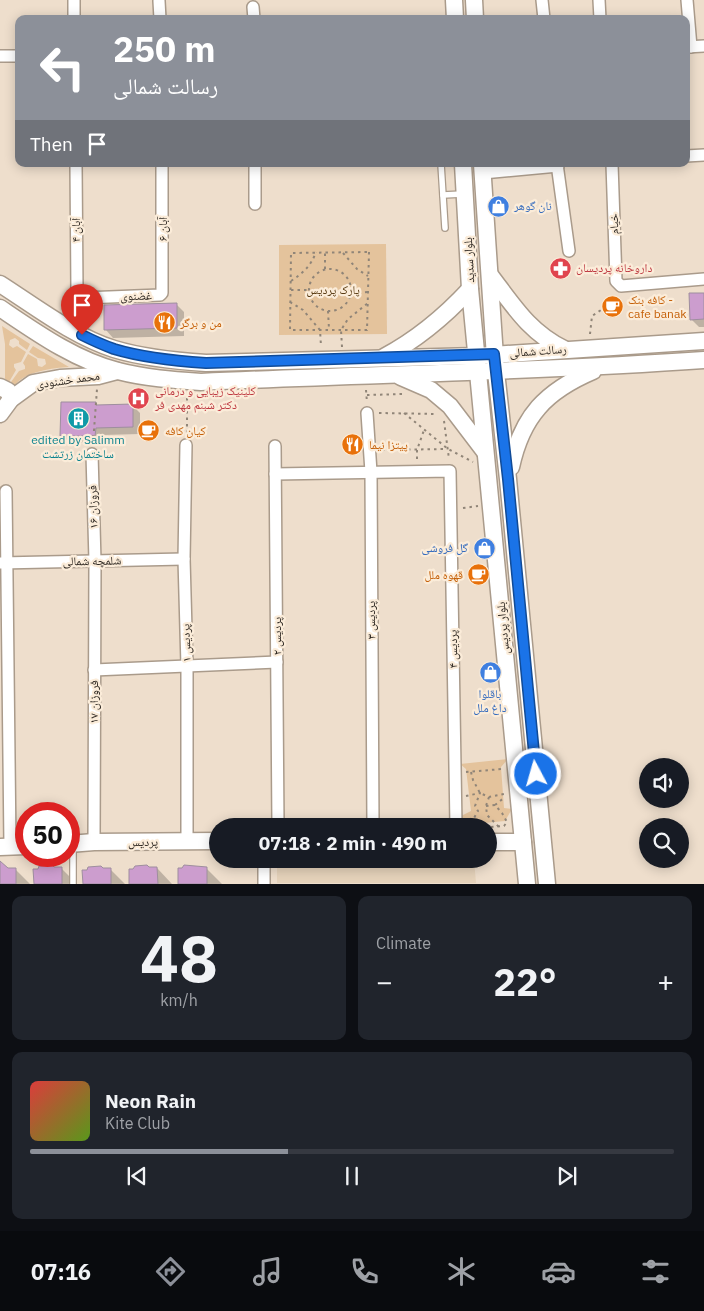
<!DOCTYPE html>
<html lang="en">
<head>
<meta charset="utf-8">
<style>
	:root { --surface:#171b24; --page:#20242c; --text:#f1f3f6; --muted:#9ea1a6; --line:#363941; --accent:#8c9099 }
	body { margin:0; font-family:"IBM Plex Sans","Noto Naskh Arabic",sans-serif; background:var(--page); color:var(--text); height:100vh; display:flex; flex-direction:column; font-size:19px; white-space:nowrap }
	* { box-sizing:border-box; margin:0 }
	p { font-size:16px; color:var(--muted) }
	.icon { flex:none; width:28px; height:28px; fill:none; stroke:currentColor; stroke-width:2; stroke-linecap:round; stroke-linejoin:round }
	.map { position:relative; height:884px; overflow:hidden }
	.details { display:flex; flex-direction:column; gap:12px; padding:12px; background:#0d0f14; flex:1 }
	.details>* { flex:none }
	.top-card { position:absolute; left:15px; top:15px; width:675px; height:152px; border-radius:10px; box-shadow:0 2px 12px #0003; background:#8c9099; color:#fff; overflow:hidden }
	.tools { position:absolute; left:639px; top:758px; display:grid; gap:10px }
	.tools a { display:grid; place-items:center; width:50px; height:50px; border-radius:50%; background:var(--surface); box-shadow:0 2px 12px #0003; font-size:25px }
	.speed { position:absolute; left:15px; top:802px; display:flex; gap:10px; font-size:25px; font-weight:700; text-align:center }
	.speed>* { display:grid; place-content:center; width:65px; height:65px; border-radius:50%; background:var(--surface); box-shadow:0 2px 12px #0003; line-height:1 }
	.speed .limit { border:8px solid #d22; background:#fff; color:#111 }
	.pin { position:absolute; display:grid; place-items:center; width:42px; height:42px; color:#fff; margin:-51px -21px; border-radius:50% 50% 50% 0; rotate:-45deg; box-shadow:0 0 5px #0007 }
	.pin .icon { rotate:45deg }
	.me { position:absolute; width:55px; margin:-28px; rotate:354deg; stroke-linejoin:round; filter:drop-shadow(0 0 4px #0008) }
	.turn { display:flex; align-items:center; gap:18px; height:105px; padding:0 15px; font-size:22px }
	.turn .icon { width:65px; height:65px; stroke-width:2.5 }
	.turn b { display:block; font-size:35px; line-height:42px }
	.then { display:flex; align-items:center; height:48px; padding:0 15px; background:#0003; gap:10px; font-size:19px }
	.big { font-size:38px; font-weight:700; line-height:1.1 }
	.details .widget { flex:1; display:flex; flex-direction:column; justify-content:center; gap:8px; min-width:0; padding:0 18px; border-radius:10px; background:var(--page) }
	.details .dial { align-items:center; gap:0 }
	.dial b { font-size:65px; line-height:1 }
	.song { display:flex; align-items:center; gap:15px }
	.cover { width:60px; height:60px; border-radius:8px; background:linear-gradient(135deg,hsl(0 70% 55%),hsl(90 70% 35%)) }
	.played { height:5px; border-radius:2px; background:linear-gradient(90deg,var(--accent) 40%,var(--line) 40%) }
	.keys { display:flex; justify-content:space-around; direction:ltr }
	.heat { display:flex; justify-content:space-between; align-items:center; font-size:28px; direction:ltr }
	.details .tiles { flex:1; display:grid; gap:12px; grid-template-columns:1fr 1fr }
	.widget:last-child { grid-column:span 2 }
	.trip { position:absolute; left:209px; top:818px; width:288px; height:50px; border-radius:25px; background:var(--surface); box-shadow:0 2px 12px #0003; font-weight:700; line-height:50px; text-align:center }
	.tab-bar { display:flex; height:80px; justify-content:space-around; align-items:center; background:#090b0e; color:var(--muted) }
	.tab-bar .icon { width:35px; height:35px }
	.tab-bar .selected { color:var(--accent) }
	.tab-bar b { font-size:22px; color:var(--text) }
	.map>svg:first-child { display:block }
	.built { fill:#e5d2ba }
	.green { fill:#e4c39c }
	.shadow { fill:#0003 }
	.building { fill:#cc9dce; stroke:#9e8e9e }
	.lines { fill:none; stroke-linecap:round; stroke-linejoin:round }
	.lane-casing { stroke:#aa9b8b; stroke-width:8 }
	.street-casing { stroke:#aa9b8b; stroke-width:14 }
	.secondary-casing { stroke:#aa9b8b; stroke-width:19 }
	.path { stroke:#908578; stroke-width:2; stroke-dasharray:2.5 4; stroke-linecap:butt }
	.lane { stroke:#fff; stroke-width:5.5 }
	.street { stroke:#fff; stroke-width:11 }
	.secondary { stroke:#fff; stroke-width:16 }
	.route-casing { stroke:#114b97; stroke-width:12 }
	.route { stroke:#1a73e8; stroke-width:9 }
	.labels { text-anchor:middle; stroke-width:4.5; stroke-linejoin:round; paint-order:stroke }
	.shop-label { font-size:12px; fill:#366cbe; stroke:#fbecd9; text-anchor:start }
	.street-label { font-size:12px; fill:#2c2620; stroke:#fbecd9 }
	.health-label { font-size:12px; fill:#be3a42; stroke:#fbecd9; text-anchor:start }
	.park-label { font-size:12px; fill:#5b3d14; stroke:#fbecd9 }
	.food-label { font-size:12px; fill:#c56008; stroke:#fbecd9; text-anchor:start }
	.culture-label { font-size:12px; fill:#0d838f; stroke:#fbecd9 }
</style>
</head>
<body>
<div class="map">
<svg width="704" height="884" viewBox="0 0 704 884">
	<rect width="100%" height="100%" fill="#eedecc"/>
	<polygon class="built" points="277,859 474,859 476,883 277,883"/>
	<g class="green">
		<polygon points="386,244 387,334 279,335 279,245"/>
		<polygon points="2,326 30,344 27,350 19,344 19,341 15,338 10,340 9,345 13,348 17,346 26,352 21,362 14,364 14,367 16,370 9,382 5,379 5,344"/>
		<path d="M 33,346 L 69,367 C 53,368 26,371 15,385 L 11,382 L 19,371 L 25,369 L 25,366 L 23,363 L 28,354 L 37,359 L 38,366 L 42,367 L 46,364 L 45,359 L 38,358 L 29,352 Z"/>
		<polygon points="508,759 501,767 504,808 512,809 505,821 463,825 461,816 471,811 466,769 460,764"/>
	</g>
	<g class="shadow">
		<polygon points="704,294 704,327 699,327 691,319"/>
		<polygon points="176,304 184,312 184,336 113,338 106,330"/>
		<polygon points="96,403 98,406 132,405 140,413 140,434 103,435 103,443 70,443 62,435"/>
		<polygon points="0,868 15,869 30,884 0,884"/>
		<polygon points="61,868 77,884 35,884 38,870"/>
		<polygon points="157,868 172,884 130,884"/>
		<polygon points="206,868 222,884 180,884"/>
		<polygon points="110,869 125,884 84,884"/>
	</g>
	<g class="building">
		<polygon points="689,293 704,293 704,319 690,320"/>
		<polygon points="177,303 177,328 104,330 104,305"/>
		<polygon points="61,402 96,402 96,405 133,404 133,427 96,428 95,436 60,436"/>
		<polygon points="0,861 8,868 16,868 16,884 0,884"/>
		<polygon points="52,865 54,867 62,867 62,884 34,884 33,869 38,869 39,866"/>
		<polygon points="147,865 149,867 157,867 158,884 129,884 129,869 133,869 135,866"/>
		<polygon points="184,865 207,867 207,884 178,884 178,868 182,868"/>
		<polygon points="101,866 103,868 111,868 111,884 83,884 82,870 87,870 88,867"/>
	</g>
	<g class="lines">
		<defs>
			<g id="lane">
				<polyline points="441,164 445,228"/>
				<polyline points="443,195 463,194"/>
				<polyline points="73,846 73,884"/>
			</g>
			<g id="street">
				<polyline points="74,0 74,19"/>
				<polyline points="542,0 544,19"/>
				<polyline points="599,0 600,19"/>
				<polyline points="687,0 691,47"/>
				<polyline points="159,1 160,19"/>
				<polyline points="253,7 254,19"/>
				<polyline points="686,47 704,46"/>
				<polyline points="0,56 19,56"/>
				<polyline points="686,156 704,155"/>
				<polyline points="76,164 77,291 79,295 84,298 160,295 162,293 162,164"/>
				<polyline points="557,164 569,251"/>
				<polyline points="612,164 616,281 621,286 704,279"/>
				<polyline points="483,173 558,166"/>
				<polyline points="255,204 255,164"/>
				<polyline points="367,413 371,472 373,826"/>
				<polyline points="186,445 184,559 187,666 187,841"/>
				<polyline points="275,446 278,826"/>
				<polyline points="92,454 95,561 94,842"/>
				<polyline points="275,474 450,471 456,826"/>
				<polyline points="6,491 10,846"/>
				<polyline points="1,563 184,559"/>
				<polyline points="94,670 277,662"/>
				<polyline points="264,859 264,884"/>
			</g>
			<g id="secondary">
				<polyline points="454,0 455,19"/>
				<polyline points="474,0 475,19"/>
				<polyline points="463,164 470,289 527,884"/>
				<polyline points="482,164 496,372 508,479 547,884"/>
				<path d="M 490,275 C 513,305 529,332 564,349"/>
				<path d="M 0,284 C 36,307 73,336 114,349 C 144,358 175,361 206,363 L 477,356 L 704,341"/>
				<path d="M 0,308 C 37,333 75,360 118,371 C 145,378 173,380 201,382 C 369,374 536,372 704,360"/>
				<path d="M 384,357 C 418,339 445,316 470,289"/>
				<polyline points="401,377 431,390 450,406 485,452"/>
				<polyline points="0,387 8,391 11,399"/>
				<polyline points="0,414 11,399 33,383 60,378 98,376 117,371"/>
				<path d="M 511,467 C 522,416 546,391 593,371"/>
				<polyline points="488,842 523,842"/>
				<polyline points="69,844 94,842 218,841"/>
				<polyline points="0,847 26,846"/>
			</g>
		</defs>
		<use href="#lane" class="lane-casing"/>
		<use href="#street" class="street-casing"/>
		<use href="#secondary" class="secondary-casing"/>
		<g class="path">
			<polyline points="569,166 592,164"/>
			<polygon points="369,252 367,330 290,330 291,253"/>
			<polyline points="343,253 357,269 368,276"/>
			<circle cx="330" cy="290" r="21"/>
			<polyline points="325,269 325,252"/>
			<path d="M 291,281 C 303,273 311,266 316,252"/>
			<polyline points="291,290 308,290"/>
			<polyline points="352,293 368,292"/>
			<polyline points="290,302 303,310 320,330 321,346"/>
			<polyline points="328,311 329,329"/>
			<polyline points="590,334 592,316 610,304 614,294"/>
			<polyline points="342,347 341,330 348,319 368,303"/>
			<polyline points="366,390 367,403"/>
			<polyline points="367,395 404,394"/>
			<polyline points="379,413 437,414"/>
			<polyline points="404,413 448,449 473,462"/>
			<polyline points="444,421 449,459"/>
			<polyline points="187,433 187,396"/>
			<polyline points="93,444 97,389"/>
			<polyline points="382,450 447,449"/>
			<polyline points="417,459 417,450 424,430"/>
			<polyline points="463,508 478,506"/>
			<polyline points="466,772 502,769"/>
			<polyline points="471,772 473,780 480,793 489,797 504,794"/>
			<polyline points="466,796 480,793 475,806 478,811 474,818 466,820"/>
			<polyline points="489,797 486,806 487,815 499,827"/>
			<polyline points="495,805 505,797"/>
			<polyline points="486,806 495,805 502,813 507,822 504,826 491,827"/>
		</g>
		<use href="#lane" class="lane"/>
		<use href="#street" class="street"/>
		<use href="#secondary" class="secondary"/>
	</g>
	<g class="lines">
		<defs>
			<path id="route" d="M 82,335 C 92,340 103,345 114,349 C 144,358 175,361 206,363 L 494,354 L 508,479 L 536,774"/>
		</defs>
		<use href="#route" class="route-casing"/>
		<use href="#route" class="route"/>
	</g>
	<defs>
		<symbol id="shop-disc" viewBox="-11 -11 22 22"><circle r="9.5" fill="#3f7fe0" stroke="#fbecd9"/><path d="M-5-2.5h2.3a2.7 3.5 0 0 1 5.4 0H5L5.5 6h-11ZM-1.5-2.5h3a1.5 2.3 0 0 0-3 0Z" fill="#fff"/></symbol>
		<symbol id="pharmacy-disc" viewBox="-11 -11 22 22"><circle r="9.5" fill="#e0444e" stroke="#fbecd9"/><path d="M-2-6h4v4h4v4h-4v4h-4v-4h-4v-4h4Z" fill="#fff"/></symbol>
		<symbol id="cafe-disc" viewBox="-11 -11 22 22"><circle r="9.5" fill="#e8710a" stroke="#fbecd9"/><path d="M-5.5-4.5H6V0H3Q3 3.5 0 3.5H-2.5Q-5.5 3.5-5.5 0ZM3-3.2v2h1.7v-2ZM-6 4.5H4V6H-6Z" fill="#fff"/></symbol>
		<symbol id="restaurant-disc" viewBox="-11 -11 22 22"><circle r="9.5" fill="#e8710a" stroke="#fbecd9"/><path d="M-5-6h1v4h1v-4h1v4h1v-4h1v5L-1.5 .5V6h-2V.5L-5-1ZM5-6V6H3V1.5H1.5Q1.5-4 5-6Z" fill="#fff"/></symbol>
		<symbol id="hospital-disc" viewBox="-11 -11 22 22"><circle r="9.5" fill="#e0444e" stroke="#fbecd9"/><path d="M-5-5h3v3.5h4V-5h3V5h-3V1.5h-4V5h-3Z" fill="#fff"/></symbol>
		<symbol id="building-disc" viewBox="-11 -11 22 22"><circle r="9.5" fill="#0f9aa8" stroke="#fbecd9"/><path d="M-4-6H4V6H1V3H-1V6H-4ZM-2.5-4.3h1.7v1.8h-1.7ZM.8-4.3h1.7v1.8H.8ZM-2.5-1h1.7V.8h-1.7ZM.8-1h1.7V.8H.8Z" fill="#fff"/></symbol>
	</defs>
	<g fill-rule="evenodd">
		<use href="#shop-disc" x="486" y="194" width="25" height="25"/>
		<use href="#pharmacy-disc" x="548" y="256" width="25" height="25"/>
		<use href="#cafe-disc" x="600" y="294" width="25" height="25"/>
		<use href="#restaurant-disc" x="152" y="310" width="25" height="25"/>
		<use href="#hospital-disc" x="126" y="386" width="25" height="25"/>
		<use href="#building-disc" x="66" y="406" width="25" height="25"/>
		<use href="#cafe-disc" x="136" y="418" width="25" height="25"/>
		<use href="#restaurant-disc" x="340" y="432" width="25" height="25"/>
		<use href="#shop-disc" x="472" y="536" width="25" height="25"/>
		<use href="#cafe-disc" x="466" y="562" width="25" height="25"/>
		<use href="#shop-disc" x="478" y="660" width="25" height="25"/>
	</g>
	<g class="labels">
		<g class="shop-label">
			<text x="514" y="210">نان گوهر</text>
			<text x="468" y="552" text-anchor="end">گل فروشی</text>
			<text x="490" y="698" text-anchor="middle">باقلوا<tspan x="490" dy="14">داغ ملل</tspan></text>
		</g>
		<g class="street-label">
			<text transform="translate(614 224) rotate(-92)" y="4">خیام</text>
			<text transform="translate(163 229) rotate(-90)" y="4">آبان ۶</text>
			<text transform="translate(76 230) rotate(-90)" y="4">آبان ۴</text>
			<text transform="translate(469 260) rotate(-93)" y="4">بلوار سدید</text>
			<text transform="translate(136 296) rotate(-2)" y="4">غضنوی</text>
			<text transform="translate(538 351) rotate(-4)" y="4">رسالت شمالی</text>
			<text transform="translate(68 380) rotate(-8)" y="4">محمد خشنودی</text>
			<text transform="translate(93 507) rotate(-92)" y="4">فروزان ۱۶</text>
			<text transform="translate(92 561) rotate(-1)" y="4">شلمچه شمالی</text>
			<text transform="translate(371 620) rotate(-90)" y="4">پردیس ۳</text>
			<text transform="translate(503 628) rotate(-95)" y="4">بلوار پردیس</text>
			<text transform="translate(277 636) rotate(-90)" y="4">پردیس ۲</text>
			<text transform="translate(186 643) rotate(-92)" y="4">پردیس ۱</text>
			<text transform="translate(453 649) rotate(-91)" y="4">پردیس ۴</text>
			<text transform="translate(94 702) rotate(-90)" y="4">فروزان ۱۷</text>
			<text transform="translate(143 842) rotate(-1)" y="4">پردیس</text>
		</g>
		<g class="health-label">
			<text x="576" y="272">داروخانه پردیسان</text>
			<text x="155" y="395">کلینیک زیبایی و درمانی<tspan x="155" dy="14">دکتر شبنم مهدی فر</tspan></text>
		</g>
		<g class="park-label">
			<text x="333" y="294">پارک پردیس</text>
		</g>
		<g class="food-label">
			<text x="628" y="304">کافه بنک -<tspan x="628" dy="14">cafe banak</tspan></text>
			<text x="180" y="327">من و برگر</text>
			<text x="165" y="435">کیان کافه</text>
			<text x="369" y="449">پیتزا نیما</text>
			<text x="463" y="579" text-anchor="end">قهوه ملل</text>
		</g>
		<g class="culture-label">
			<text x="78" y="444">edited by Salimm<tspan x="78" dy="14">ساختمان زرتشت</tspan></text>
		</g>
	</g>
</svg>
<div class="tools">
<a><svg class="icon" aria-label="sound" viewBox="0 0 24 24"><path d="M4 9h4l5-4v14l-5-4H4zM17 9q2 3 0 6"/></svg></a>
<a><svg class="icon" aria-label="search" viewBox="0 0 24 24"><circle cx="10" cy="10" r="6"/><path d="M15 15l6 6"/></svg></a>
</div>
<div class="speed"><div class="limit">50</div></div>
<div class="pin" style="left:82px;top:335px;background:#d93025"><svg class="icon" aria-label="arrive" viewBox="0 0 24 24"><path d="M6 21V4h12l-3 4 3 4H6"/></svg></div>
<svg class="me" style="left:536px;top:774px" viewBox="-20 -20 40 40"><circle r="17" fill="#1a73e8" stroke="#fff" stroke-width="3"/><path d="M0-11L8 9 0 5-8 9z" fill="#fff"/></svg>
<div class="trip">07:18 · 2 min · 490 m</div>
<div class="top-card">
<div class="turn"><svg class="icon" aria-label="left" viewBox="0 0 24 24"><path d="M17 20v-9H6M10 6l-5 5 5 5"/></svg><div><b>250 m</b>رسالت شمالی</div></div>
<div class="then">Then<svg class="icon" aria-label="arrive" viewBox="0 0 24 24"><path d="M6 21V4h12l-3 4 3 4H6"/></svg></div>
</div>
</div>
<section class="details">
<div class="tiles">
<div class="widget dial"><b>48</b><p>km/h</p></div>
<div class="widget"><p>Climate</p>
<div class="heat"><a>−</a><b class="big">22°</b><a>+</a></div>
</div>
<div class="widget">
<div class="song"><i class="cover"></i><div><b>Neon Rain</b><p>Kite Club</p></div></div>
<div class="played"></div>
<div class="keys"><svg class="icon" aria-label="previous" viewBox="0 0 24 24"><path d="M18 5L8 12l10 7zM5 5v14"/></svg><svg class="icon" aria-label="pause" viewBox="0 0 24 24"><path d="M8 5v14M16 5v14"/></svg><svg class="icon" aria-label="next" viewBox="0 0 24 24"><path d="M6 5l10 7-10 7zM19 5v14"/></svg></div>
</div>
</div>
</section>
<nav class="tab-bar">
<b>07:16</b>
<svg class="icon selected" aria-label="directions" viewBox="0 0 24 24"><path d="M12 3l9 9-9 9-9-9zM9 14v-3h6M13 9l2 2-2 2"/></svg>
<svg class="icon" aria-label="music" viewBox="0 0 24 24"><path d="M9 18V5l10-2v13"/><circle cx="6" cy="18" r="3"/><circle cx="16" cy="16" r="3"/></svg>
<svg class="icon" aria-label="phone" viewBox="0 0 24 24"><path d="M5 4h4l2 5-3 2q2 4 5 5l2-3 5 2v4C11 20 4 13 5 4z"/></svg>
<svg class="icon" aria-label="climate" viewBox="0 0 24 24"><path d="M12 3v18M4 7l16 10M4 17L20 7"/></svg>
<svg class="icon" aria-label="car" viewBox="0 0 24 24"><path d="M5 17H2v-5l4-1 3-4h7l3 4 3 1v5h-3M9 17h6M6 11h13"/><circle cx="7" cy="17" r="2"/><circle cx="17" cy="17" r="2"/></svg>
<svg class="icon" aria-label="filters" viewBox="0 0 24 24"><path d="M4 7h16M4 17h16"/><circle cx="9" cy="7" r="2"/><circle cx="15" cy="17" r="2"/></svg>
</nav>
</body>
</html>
